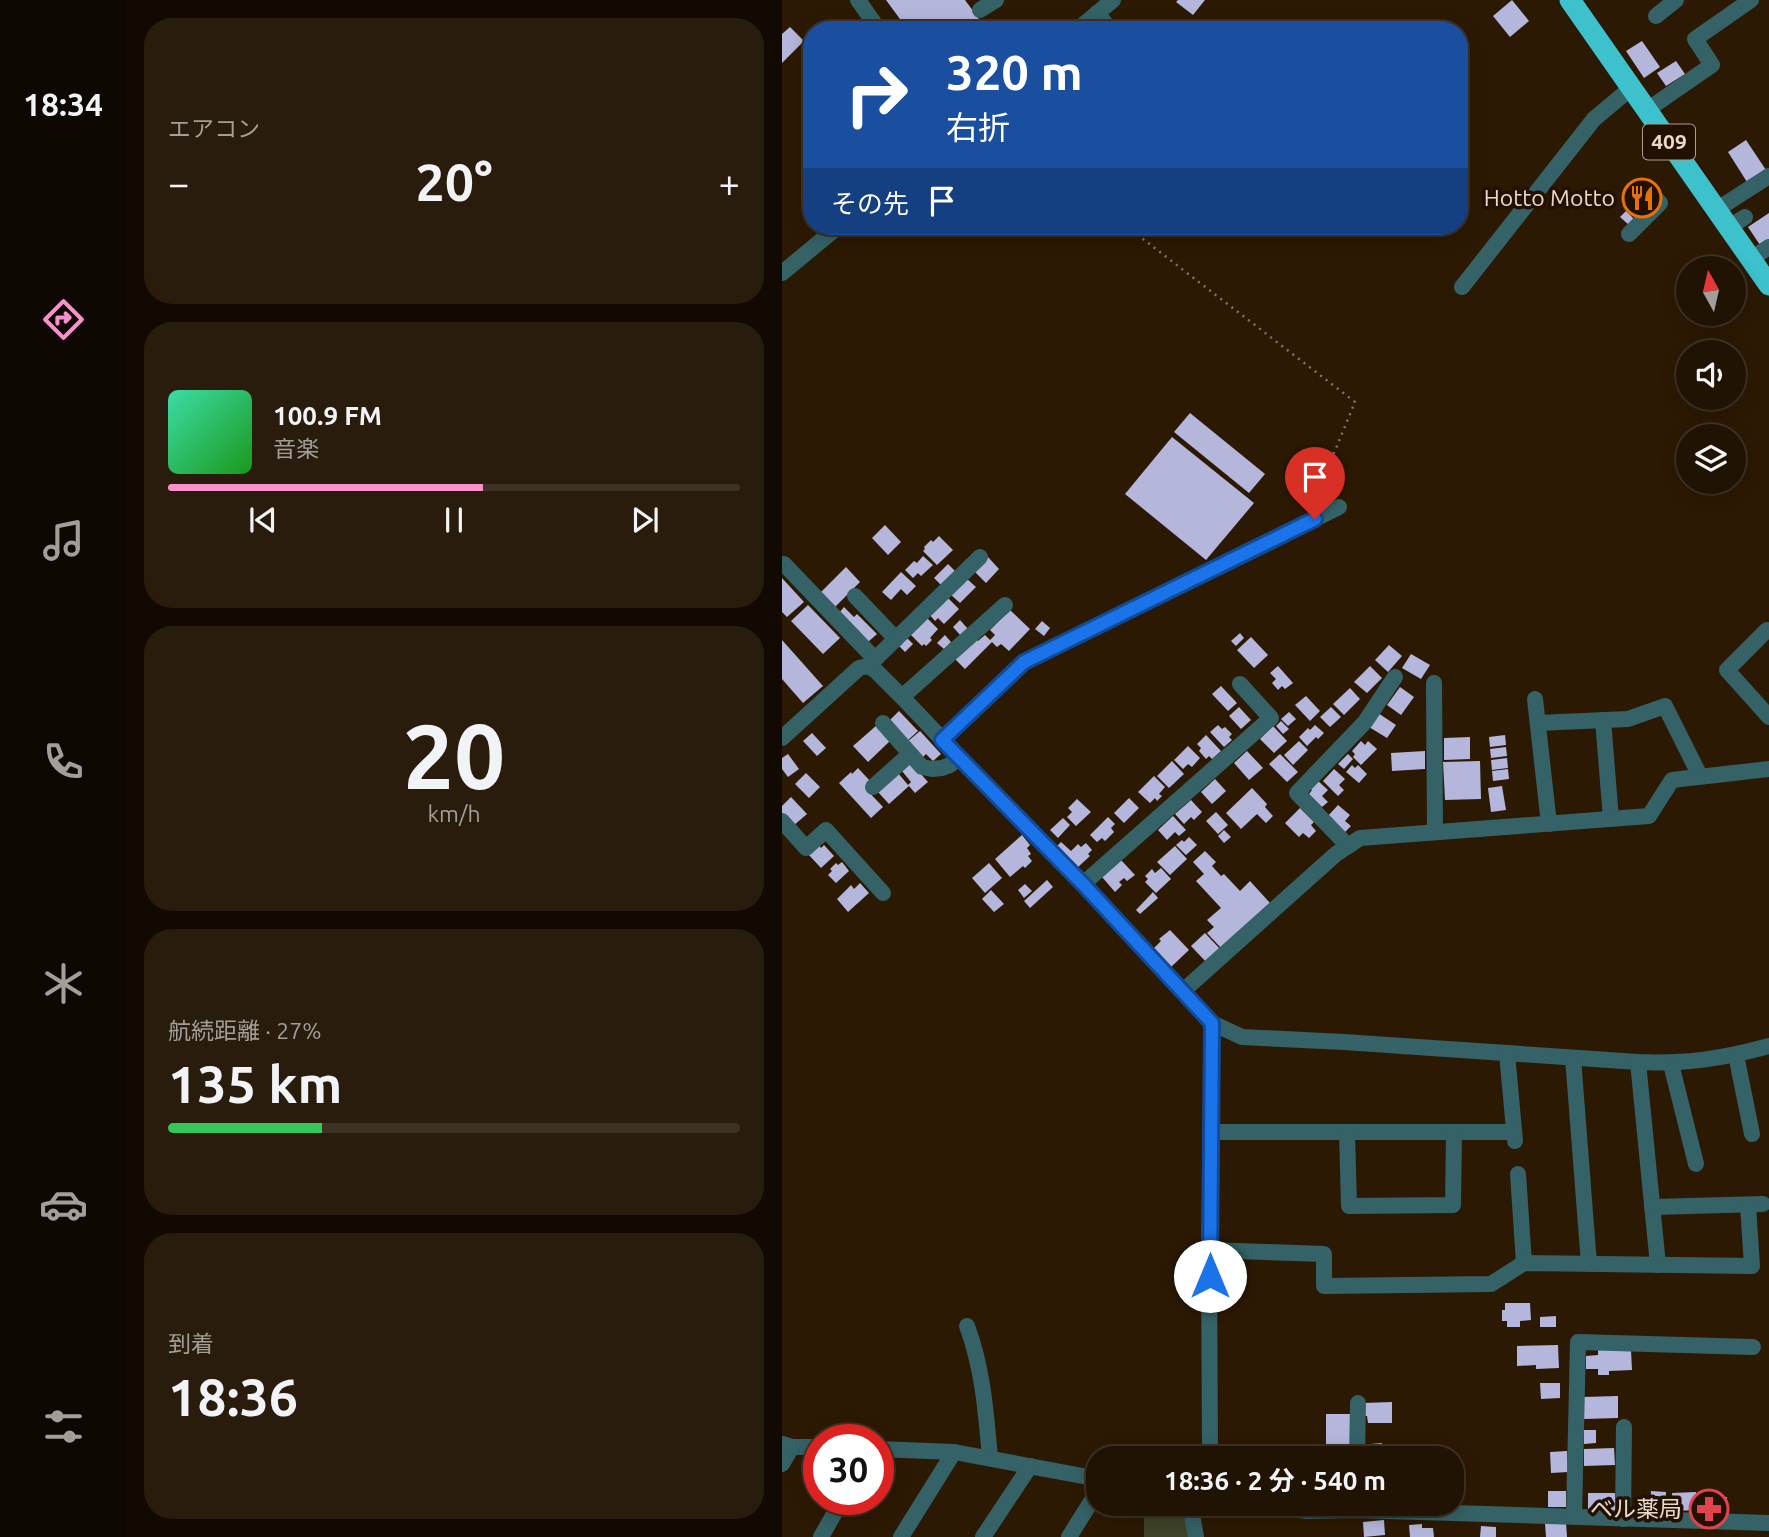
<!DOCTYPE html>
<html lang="ja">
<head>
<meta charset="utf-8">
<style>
	:root { --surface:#211303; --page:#291c0d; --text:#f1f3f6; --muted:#a29e9a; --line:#3e3225; --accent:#f890cc }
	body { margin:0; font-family:Ubuntu,"Noto Sans JP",sans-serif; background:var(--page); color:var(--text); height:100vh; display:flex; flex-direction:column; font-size:26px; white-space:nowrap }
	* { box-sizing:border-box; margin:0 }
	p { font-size:23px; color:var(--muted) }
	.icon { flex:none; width:38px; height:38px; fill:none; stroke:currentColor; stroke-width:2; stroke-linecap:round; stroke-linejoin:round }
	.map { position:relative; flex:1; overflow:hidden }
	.details { display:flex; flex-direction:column; gap:18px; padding:18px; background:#120a02; width:656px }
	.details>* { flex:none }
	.guide { position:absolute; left:21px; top:21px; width:665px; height:214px; border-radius:28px; box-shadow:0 4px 18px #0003,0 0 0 2px var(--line); background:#1a4fa0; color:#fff; overflow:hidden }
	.needle { width:46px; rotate:352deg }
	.buttons { position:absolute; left:894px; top:256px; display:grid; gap:14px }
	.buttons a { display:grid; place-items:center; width:70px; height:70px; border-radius:50%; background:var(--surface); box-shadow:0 4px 18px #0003,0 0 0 2px var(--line); font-size:35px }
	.speed { position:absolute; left:21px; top:1424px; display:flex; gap:14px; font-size:35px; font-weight:700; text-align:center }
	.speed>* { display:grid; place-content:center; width:91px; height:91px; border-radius:50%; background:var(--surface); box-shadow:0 4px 18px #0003,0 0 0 2px var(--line); line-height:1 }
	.speed .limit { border:10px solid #d22; background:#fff; color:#111 }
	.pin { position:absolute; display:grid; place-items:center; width:60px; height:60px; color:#fff; margin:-72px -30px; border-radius:50% 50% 50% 0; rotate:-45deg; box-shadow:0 0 7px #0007 }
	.pin .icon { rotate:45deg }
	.me { position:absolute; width:77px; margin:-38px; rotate:0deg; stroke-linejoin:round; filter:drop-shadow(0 0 5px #0008) }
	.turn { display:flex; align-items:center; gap:24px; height:147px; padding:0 28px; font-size:32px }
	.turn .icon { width:91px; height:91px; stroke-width:2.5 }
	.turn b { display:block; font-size:49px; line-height:60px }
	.then { display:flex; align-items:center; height:66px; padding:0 28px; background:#0003; gap:14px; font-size:26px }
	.big { font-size:52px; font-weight:700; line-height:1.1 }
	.details .widget { flex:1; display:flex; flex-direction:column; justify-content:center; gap:10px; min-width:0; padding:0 24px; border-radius:28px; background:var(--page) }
	.details .dial { align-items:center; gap:0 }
	.dial b { font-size:91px; line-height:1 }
	.song { display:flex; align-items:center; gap:21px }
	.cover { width:84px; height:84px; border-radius:10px; background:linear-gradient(135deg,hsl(160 70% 55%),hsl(120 70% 35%)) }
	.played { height:7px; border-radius:4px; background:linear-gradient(90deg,var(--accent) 55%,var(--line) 55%) }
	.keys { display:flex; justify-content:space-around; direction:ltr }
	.heat { display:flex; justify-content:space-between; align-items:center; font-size:38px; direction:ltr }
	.charge { height:10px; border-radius:5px; background:linear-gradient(90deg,#34c759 27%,var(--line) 0) }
	.trip { position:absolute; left:304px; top:1446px; width:378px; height:70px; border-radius:28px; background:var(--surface); box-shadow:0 4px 18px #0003,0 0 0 2px var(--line); font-weight:700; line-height:70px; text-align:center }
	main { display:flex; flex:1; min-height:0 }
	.dock { display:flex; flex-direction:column; width:126px; justify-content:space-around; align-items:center; background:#0d0801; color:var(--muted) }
	.dock .icon { width:49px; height:49px }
	.dock .on { color:var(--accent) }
	.dock b { font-size:32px; color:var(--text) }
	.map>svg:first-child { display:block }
	.green { fill:#3f4328 }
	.building { fill:#b4b6db }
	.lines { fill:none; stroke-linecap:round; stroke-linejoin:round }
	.path { stroke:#857564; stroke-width:2.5; stroke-dasharray:2 5; stroke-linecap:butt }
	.minor { stroke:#346266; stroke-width:16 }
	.highway { stroke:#3cc1cd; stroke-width:21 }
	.route-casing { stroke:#114b97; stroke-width:18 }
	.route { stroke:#1a73e8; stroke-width:12 }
	.labels { text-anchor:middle; stroke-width:7; stroke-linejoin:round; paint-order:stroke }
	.shield { fill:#221000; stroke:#ac9d90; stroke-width:2 }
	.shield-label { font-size:21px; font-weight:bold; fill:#e7dacd }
	.poi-label { font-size:23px; fill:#e7dacd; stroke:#221000; text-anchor:end }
</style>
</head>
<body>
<main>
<nav class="dock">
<b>18:34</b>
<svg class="icon on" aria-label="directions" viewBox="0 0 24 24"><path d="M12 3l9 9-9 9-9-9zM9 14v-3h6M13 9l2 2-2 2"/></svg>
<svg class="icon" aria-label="music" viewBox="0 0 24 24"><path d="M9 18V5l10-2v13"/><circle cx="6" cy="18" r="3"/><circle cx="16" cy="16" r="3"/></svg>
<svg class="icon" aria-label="phone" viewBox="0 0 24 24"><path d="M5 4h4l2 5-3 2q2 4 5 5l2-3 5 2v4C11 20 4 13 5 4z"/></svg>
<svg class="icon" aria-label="climate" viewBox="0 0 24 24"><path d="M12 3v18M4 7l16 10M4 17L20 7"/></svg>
<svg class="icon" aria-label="car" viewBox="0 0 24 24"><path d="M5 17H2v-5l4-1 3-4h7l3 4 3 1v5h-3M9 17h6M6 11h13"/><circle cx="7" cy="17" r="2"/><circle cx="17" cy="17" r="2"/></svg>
<svg class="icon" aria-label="filters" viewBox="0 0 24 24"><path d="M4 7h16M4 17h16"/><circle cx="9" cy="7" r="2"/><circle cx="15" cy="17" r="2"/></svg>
</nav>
<section class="details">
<div class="widget"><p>エアコン</p>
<div class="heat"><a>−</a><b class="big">20°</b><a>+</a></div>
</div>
<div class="widget">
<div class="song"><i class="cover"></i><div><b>100.9 FM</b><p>音楽</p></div></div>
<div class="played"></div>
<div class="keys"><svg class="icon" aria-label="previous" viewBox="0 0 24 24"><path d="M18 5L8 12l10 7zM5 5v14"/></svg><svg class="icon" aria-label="pause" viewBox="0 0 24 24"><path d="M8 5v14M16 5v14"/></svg><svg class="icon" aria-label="next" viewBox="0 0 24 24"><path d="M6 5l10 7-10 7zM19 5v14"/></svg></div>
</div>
<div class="widget dial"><b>20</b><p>km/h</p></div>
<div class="widget"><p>航続距離 · 27%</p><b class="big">135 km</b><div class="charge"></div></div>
<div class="widget"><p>到着</p><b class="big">18:36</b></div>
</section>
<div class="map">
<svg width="987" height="1537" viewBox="0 0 987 1537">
	<rect width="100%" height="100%" fill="#2c1904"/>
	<polygon class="green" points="362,1503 402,1503 407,1537 362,1537"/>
	<g class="building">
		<polygon points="104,0 183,0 205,30 126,30"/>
		<polygon points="396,0 423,0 411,15 394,2"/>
		<polygon points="730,0 747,21 728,37 711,16"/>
		<polygon points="390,19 399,30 372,30 384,20 385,22"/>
		<polygon points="430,21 440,30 422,30"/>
		<polygon points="8,27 22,41 0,63 0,34"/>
		<polygon points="860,41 878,67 862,78 844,51"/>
		<polygon points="894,61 903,74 884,86 875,73"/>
		<polygon points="964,140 984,170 965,182 946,152"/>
		<polygon points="857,189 869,201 854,217 841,206"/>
		<polygon points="844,211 852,219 847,225 838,217"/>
		<polygon points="987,213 987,239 978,245 966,227"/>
		<polygon points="408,413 483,474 467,493 392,432"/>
		<polygon points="390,437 472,503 424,560 343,494"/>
		<polygon points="103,525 119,542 106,555 90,538"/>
		<polygon points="157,536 171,550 155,565 141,551 143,549 142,547 149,540 151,542"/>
		<polygon points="141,556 151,565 139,576 136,573 131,578 123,570 132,561 135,563"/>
		<polygon points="206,557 217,569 204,583 192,571"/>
		<polygon points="166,564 173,571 159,585 152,578"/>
		<polygon points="64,567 78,582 52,608 38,593"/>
		<polygon points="119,572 134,586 125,595 119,589 109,600 100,592"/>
		<polygon points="0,578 22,602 5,617 0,612"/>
		<polygon points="184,578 194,587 178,603 168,594"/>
		<polygon points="164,596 177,609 162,624 156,618 153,621 147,614"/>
		<polygon points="26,605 58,638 41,654 9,621"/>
		<polygon points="62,607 72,617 75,614 95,634 86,642 57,613"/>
		<polygon points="228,610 248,629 227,651 219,644 215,647 210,642 183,669 173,659 193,638 196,641 203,635 208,640 213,635 208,630"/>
		<polygon points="144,617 156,629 148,638 150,640 144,646 142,644 140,646 128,634"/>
		<polygon points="178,620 186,629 179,636 171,627"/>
		<polygon points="260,621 268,628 262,636 253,629"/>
		<polygon points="458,633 462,638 454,646 449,641"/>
		<polygon points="163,635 169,642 162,649 155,643"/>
		<polygon points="469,637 486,655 472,668 455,650"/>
		<polygon points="125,638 131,644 123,652 117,646"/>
		<polygon points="0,640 41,686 21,703 0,679"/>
		<polygon points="607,645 620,656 606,672 593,660"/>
		<polygon points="629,654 648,665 639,679 620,668"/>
		<polygon points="496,666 511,683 503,689 500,686 496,690 490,683 494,679 488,673"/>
		<polygon points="588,666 600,678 585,693 572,682"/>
		<polygon points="439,686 455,703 446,711 430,694"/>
		<polygon points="618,687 632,697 619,715 605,705"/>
		<polygon points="568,688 578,699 562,715 551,704"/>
		<polygon points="524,696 538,711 528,721 513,705"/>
		<polygon points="457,707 469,720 459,729 447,716"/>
		<polygon points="549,707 559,717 548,727 538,717"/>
		<polygon points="117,711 136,731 125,741 107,721"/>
		<polygon points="507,712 514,719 506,726 499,719"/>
		<polygon points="596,713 614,725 605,738 587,727"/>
		<polygon points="499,721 507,729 501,734 494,726"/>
		<polygon points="95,725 109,740 86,762 71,746"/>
		<polygon points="436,725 440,729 443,727 450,734 447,737 450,740 442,747 428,732"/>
		<polygon points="533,725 542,733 536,739 534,737 525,746 517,737 526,728 528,730"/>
		<polygon points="491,726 505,741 492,753 478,739"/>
		<polygon points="138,731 159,754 151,761 144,754 140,758 125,742"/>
		<polygon points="30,733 44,748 35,756 21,741"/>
		<polygon points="424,735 439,751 430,759 427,756 424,759 417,751 419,748 415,744"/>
		<polygon points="723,735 724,745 708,747 707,737"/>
		<polygon points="688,737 688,759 662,760 662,738"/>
		<polygon points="517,741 526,750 511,765 502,755"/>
		<polygon points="579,741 583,745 586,741 595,749 579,765 571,757 573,754 570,751"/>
		<polygon points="406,746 418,758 410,767 406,764 401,769 392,760"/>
		<polygon points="724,747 725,756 709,758 708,749"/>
		<polygon points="465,751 481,768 467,780 452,763"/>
		<polygon points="643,751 643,769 610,771 609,753"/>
		<polygon points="6,754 17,769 6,777 0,769 0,758"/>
		<polygon points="498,754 516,772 505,782 487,764"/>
		<polygon points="566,754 571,759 562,769 556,764"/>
		<polygon points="725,758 726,768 710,770 709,760"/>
		<polygon points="390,761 402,774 387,788 375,776"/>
		<polygon points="698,761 699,799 663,800 661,762"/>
		<polygon points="129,763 146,782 133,793 127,786 107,804 96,792 116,773 126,785 129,782 120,771"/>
		<polygon points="570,765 573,768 576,765 585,774 577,783 564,772"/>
		<polygon points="76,768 89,782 83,788 101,807 89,818 57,783 69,772 70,774"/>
		<polygon points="552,769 563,779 557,785 562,790 556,796 541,781"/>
		<polygon points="726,769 727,779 711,781 710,771"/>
		<polygon points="24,773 38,787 27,798 13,784"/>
		<polygon points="372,776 383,787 377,794 380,796 375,801 373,798 368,803 356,792"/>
		<polygon points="433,779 444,791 430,804 419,792"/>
		<polygon points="535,780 546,790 540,796 546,802 540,807 527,794 530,790 528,788"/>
		<polygon points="720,786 724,810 709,812 706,788"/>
		<polygon points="470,788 485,804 483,807 491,816 484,823 475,814 459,829 444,813"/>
		<polygon points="9,797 25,814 11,826 0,814 0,806"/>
		<polygon points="347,798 357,808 342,823 332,813"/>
		<polygon points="295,799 309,812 294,826 285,817 290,812 286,808"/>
		<polygon points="409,800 420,812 412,820 409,817 402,824 393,814"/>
		<polygon points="556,805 568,815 563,821 569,826 562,833 545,817"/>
		<polygon points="518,808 532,822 529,825 534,831 527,838 521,833 517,837 503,823"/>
		<polygon points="434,812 446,825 436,834 424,821"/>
		<polygon points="391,816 404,830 397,836 393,832 385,840 376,830"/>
		<polygon points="326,817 333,824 329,828 332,832 323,841 320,838 315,842 308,835"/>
		<polygon points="281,818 288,825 276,838 268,830"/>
		<polygon points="442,830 449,837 442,843 436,836"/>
		<polygon points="240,835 248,845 245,848 249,854 246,856 250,861 243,868 241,866 228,877 213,859"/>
		<polygon points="407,837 415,845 404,855 394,845 400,840 402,842"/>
		<polygon points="279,842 289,851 296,844 299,847 304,843 310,850 306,854 308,856 295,868 274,847"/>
		<polygon points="36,844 39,848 42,845 52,856 39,868 26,854"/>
		<polygon points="393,846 405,859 388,875 375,862"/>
		<polygon points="423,851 434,862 430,866 439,876 442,874 458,891 468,881 488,903 439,948 425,933 432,927 425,920 439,908 414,881 422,874 411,862"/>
		<polygon points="339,860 353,875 345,881 342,878 337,882 340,885 333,892 320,877"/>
		<polygon points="60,862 67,871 54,883 46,875 50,871 48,869 54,863 56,865"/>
		<polygon points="207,863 220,878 203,893 190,878"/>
		<polygon points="379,868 389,879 374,893 363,882 366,879 363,876 370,869 373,873"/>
		<polygon points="265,880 271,887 248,908 242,901"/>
		<polygon points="78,883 87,893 66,912 55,899 69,885 72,889"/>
		<polygon points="243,884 250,891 242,898 236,890"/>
		<polygon points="209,890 222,904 212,912 200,899"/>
		<polygon points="371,892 376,898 358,914 354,910"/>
		<polygon points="388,930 407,950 389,967 372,948 379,941 377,939"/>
		<polygon points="423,933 439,950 425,963 409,946"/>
		<polygon points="723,1303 748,1303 749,1320 738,1321 738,1327 725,1327 725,1321 720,1321 720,1310 723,1310"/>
		<polygon points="774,1316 774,1327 758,1327 758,1317"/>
		<polygon points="776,1345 777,1368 754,1369 754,1365 735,1366 735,1346"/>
		<polygon points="816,1350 849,1350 850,1370 827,1371 827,1375 816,1375 816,1369 804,1369 804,1356 816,1355"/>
		<polygon points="758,1383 778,1383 778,1398 759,1399"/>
		<polygon points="836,1396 836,1418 802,1419 801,1397"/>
		<polygon points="610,1402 610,1423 586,1423 585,1416 580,1416 580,1403"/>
		<polygon points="544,1414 568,1414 568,1419 571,1419 568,1446 544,1446"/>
		<polygon points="802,1430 814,1430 814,1443 802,1444"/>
		<polygon points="600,1443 600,1448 603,1448 603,1450 611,1450 611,1458 583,1458 583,1448 589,1448 589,1444"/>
		<polygon points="832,1448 833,1465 802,1466 802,1449"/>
		<polygon points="785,1451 786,1472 769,1473 768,1452"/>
		<rect x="766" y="1491" width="18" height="16"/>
		<polygon points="869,1491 884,1492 883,1515 868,1515"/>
		<polygon points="914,1492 915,1510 891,1511 890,1493"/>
		<polygon points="806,1493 833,1493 833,1512 806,1513"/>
		<polygon points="922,1496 945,1497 944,1514 922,1513"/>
		<polygon points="602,1520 603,1535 582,1537 581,1522"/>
		<polygon points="784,1522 785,1537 764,1537 763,1523"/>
		<polygon points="640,1524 640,1528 651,1528 652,1537 628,1537 627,1525"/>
		<polygon points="699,1526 714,1527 714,1537 698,1537"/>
	</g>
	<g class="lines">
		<polyline class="path" points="344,226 573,402 545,470 553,494"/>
		<g class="minor">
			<polyline points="76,0 97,30"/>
			<polyline points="198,10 214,0"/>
			<polyline points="315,13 329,30"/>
			<polyline points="874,16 894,0"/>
			<polyline points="295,30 331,0"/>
			<polyline points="865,110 930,65 913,39 969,0"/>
			<polyline points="934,210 987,176"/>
			<polyline points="946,228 963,217"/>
			<polyline points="847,234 878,203 872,197"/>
			<polyline points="969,259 987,247"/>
			<polyline points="0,273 57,226"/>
			<polyline points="680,287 812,119 849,88"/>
			<polyline points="2,564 93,659"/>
			<polyline points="73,596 114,639"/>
			<polyline points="985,630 945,670 987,717"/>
			<polyline points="86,666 93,670 120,697 177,757 301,884 430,1023 427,1250 428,1458"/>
			<polyline points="652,683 653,832"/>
			<polyline points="120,697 223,605"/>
			<polyline points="753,699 767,824"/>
			<polyline points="821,720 829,819"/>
			<polyline points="101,723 140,767 150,769 160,768 168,765 177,757"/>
			<polyline points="756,723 846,719 883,706 918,776"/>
			<polyline points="0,738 77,668 86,666 198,557"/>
			<polyline points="160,740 242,662 557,507"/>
			<polyline points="91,787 128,754"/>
			<polyline points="0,821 24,848 44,830 101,893"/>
			<polyline points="566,846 515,793 583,722 613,677"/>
			<polyline points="301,884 489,718 458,684"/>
			<polyline points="401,991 554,854 578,838 867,816 890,780 987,769"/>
			<path d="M 430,1023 L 460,1037 L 562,1042 L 856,1062 C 904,1064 940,1059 987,1046"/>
			<polyline points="725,1053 733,1141"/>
			<polyline points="954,1055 970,1134"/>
			<polyline points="791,1058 807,1264"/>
			<polyline points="856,1062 876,1265"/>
			<polyline points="889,1064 914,1164"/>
			<polyline points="429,1132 732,1132"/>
			<polyline points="565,1132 567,1206 671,1205 672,1132"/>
			<polyline points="736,1174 742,1263"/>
			<polyline points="870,1207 981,1204"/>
			<polyline points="427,1250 542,1254 542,1286 709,1284 742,1263 970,1266 966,1205"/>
			<path d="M 185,1326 C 201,1369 204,1413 208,1458"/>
			<polyline points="0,1444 10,1447 37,1447"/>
			<polyline points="96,1449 172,1452 317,1479"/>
			<polyline points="575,1458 576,1403"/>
			<polyline points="0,1464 10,1447"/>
			<polyline points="408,1503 414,1537"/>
			<polyline points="474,1503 524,1511 574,1510 987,1523"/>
			<polyline points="792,1516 796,1342 971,1347"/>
			<polyline points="841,1519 842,1427"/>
			<polyline points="39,1537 60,1500"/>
			<polyline points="119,1537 172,1452"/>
			<polyline points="201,1537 248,1466"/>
			<polyline points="287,1537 317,1489"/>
		</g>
		<polyline class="highway" points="788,0 987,285"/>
	</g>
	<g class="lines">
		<defs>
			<polyline id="route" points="428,1276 430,1023 301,884 160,740 242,662 533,519"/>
		</defs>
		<use href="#route" class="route-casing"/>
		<use href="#route" class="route"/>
	</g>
	<defs>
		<symbol id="restaurant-ring" viewBox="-11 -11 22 22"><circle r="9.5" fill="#221000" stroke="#e8710a" stroke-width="1.5"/><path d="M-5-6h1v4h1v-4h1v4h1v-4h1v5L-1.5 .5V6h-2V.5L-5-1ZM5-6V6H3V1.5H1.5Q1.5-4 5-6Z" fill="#e8710a"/></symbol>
		<symbol id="pharmacy-ring" viewBox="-11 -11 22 22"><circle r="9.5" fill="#221000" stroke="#e0444e" stroke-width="1.5"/><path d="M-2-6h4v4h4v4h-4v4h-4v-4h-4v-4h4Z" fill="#e0444e"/></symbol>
	</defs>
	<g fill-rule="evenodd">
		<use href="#restaurant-ring" x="838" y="176" width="44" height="44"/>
		<use href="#pharmacy-ring" x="905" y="1487" width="44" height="44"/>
	</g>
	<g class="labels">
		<rect class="shield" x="861" y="124.5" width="52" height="35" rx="5"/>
		<g class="shield-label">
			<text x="887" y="149">409</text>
		</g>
		<g class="poi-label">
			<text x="833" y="206">Hotto Motto</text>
			<text x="900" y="1517">ベル薬局</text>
		</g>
	</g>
</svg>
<div class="buttons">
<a><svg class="needle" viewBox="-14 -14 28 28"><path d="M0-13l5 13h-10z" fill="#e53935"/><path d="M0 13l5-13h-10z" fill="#a29e9a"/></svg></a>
<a><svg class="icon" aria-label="sound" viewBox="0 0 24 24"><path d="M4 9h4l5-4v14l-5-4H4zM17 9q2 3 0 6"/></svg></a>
<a><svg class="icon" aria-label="layers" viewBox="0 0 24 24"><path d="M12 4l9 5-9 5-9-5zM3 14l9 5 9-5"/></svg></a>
</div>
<div class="speed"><div class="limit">30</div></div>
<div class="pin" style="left:533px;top:519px;background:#d93025"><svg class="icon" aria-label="arrive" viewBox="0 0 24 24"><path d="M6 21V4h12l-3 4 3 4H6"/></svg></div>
<svg class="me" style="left:428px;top:1276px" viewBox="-20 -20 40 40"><circle r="19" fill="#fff"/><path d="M0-13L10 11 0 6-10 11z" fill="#1a73e8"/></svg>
<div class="trip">18:36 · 2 分 · 540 m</div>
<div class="guide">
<div class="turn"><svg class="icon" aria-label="right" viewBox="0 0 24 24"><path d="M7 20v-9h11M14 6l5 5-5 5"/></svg><div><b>320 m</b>右折</div></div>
<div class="then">その先<svg class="icon" aria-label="arrive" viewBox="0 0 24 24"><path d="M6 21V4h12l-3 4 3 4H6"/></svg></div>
</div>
</div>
</main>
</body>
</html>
